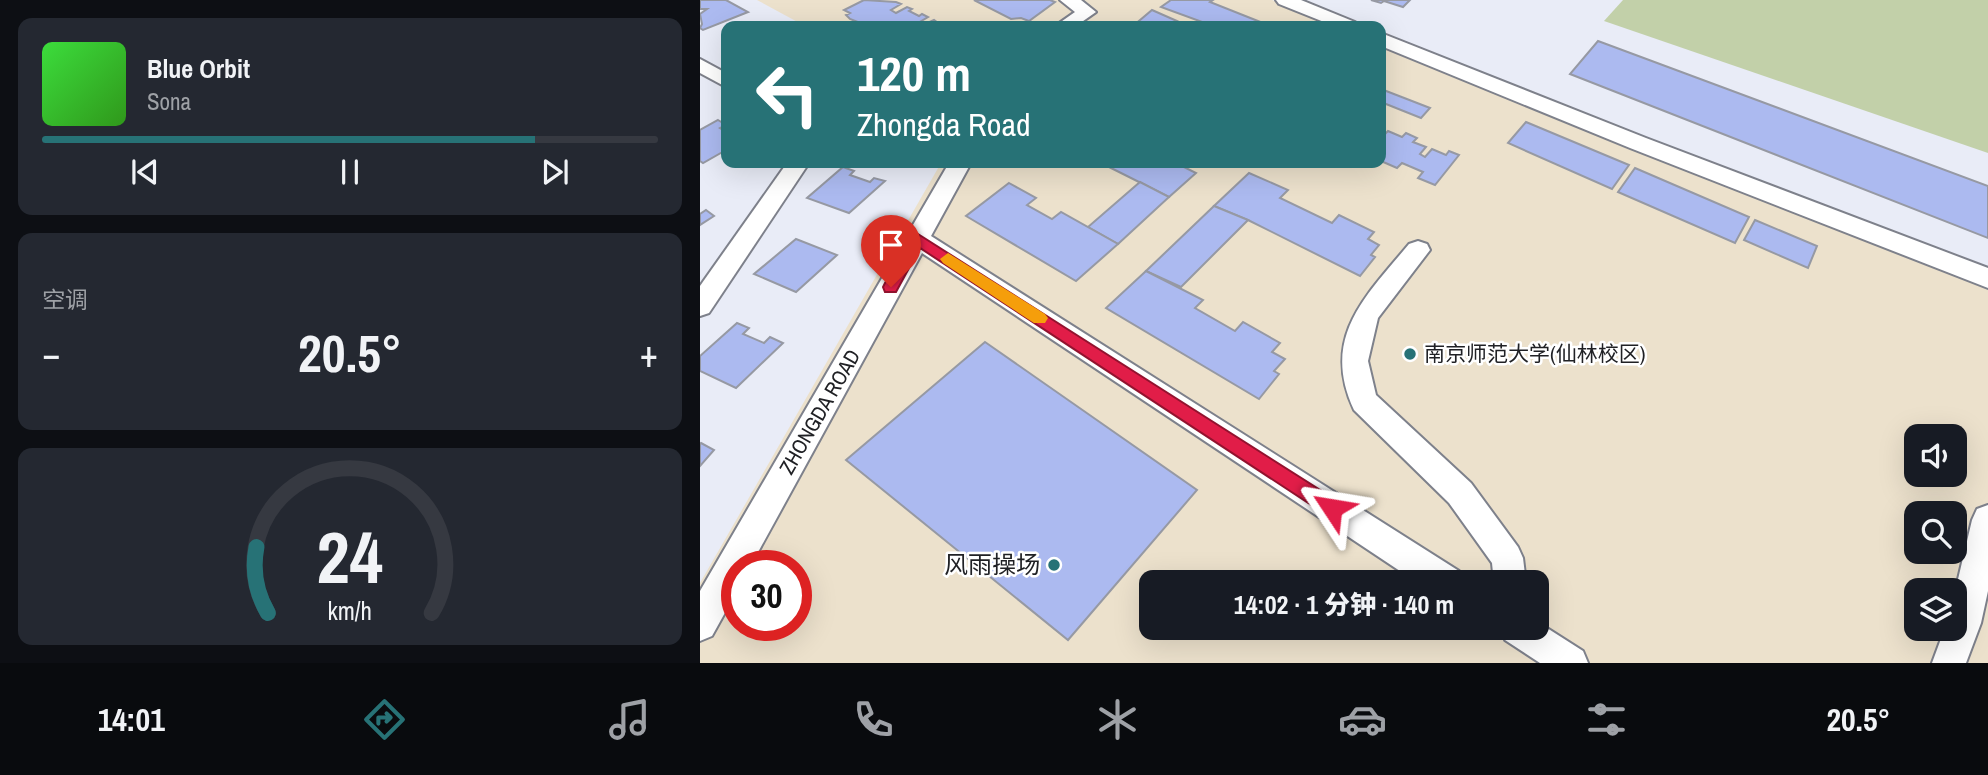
<!DOCTYPE html>
<html lang="zh">
<head>
<meta charset="utf-8">
<style>
	:root { --surface:#171b24; --page:#242831; --text:#f1f3f6; --muted:#9ea1a6; --line:#363941; --accent:#277276 }
	body { margin:0; font-family:"Archivo Narrow","Noto Sans SC",sans-serif; background:var(--page); color:var(--text); height:100vh; display:flex; flex-direction:column; font-size:26px; white-space:nowrap }
	* { box-sizing:border-box; margin:0 }
	p { font-size:23px; color:var(--muted) }
	.icon { flex:none; width:38px; height:38px; fill:none; stroke:currentColor; stroke-width:2; stroke-linecap:round; stroke-linejoin:round }
	.map { position:relative; flex:1; overflow:hidden }
	.panel { display:flex; flex-direction:column; gap:18px; padding:18px; background:#0d0f14; width:700px }
	.panel>* { flex:none }
	.guide { position:absolute; left:21px; top:21px; width:665px; height:147px; border-radius:14px; box-shadow:0 7px 28px #0002; background:#277276; color:#fff; overflow:hidden }
	.buttons { position:absolute; left:1204px; top:424px; display:grid; gap:14px }
	.buttons a { display:grid; place-items:center; width:63px; height:63px; border-radius:14px; background:var(--surface); box-shadow:0 7px 28px #0002; font-size:35px }
	.speed { position:absolute; left:21px; top:550px; display:flex; gap:14px; font-size:35px; font-weight:700; text-align:center }
	.speed>* { display:grid; place-content:center; width:91px; height:91px; border-radius:50%; background:var(--surface); box-shadow:0 7px 28px #0002; line-height:1 }
	.speed .limit { border:10px solid #d22; background:#fff; color:#111 }
	.pin { position:absolute; display:grid; place-items:center; width:60px; height:60px; color:#fff; margin:-72px -30px; border-radius:50% 50% 50% 0; rotate:-45deg; box-shadow:0 0 7px #0007 }
	.pin .icon { rotate:45deg }
	.me { position:absolute; width:77px; margin:-38px; rotate:303deg; stroke-linejoin:round; filter:drop-shadow(0 0 5px #0008) }
	.turn { display:flex; align-items:center; gap:24px; height:147px; padding:0 21px; font-size:32px }
	.turn .icon { width:91px; height:91px; stroke-width:2.5 }
	.turn b { display:block; font-size:49px; line-height:60px }
	.big { font-size:52px; font-weight:800; line-height:1.1 }
	.panel .widget { flex:1; display:flex; flex-direction:column; justify-content:center; gap:10px; min-width:0; padding:0 24px; border-radius:14px; background:var(--page) }
	.panel .dial { align-items:center; gap:0 }
	.dial svg { height:182px; overflow:visible; fill:none; stroke:var(--line); stroke-width:7; stroke-linecap:round; text-anchor:middle }
	.dial text { fill:var(--text); stroke:none }
	.song { display:flex; align-items:center; gap:21px }
	.cover { width:84px; height:84px; border-radius:10px; background:linear-gradient(135deg,hsl(120 70% 55%),hsl(110 70% 35%)) }
	.played { height:7px; border-radius:4px; background:linear-gradient(90deg,var(--accent) 80%,var(--line) 80%) }
	.keys { display:flex; justify-content:space-around; direction:ltr }
	.heat { display:flex; justify-content:space-between; align-items:center; font-size:38px; direction:ltr }
	.trip { position:absolute; left:439px; top:570px; width:410px; height:70px; border-radius:14px; background:var(--surface); box-shadow:0 7px 28px #0002; font-weight:800; line-height:70px; text-align:center }
	.dock { display:flex; height:112px; justify-content:space-around; align-items:center; background:#090b0e; color:var(--muted) }
	.dock .icon { width:49px; height:49px }
	.dock .active { color:var(--accent) }
	.dock b { font-size:32px; color:var(--text) }
	main { display:flex; flex:1; min-height:0 }
	.map>svg:first-child { display:block }
	.education { fill:#ece1cc; fill-rule:evenodd }
	.green { fill:#c2d0a9 }
	.building { fill:#acbaf0; stroke:#9699a3; stroke-width:2 }
	.lines { fill:none; stroke-linecap:round; stroke-linejoin:round }
	.street-casing { stroke:#7e818b; stroke-width:4 }
	.street { fill:#fff; fill-rule:evenodd }
	.route { fill:#e11d48; stroke:#92132f; stroke-width:2 }
	.slow { fill:#f59e0b }
	.poi-dot { fill:#277276; stroke:#fff; stroke-width:2.5 }
	.labels { text-anchor:middle; stroke-width:5; stroke-linejoin:round; paint-order:stroke }
	.poi-label { font-size:21px; fill:#202125; stroke:#fff; text-anchor:start }
	.street-label { font-size:21px; fill:#202125; stroke:#fff }
	.near-poi-label { font-size:24px; fill:#202125; stroke:#fff; text-anchor:end }
</style>
</head>
<body>
<main>
<section class="panel">
<div class="widget">
<div class="song"><i class="cover"></i><div><b>Blue Orbit</b><p>Sona</p></div></div>
<div class="played"></div>
<div class="keys"><svg class="icon" aria-label="previous" viewBox="0 0 24 24"><path d="M18 5L8 12l10 7zM5 5v14"/></svg><svg class="icon" aria-label="pause" viewBox="0 0 24 24"><path d="M8 5v14M16 5v14"/></svg><svg class="icon" aria-label="next" viewBox="0 0 24 24"><path d="M6 5l10 7-10 7zM19 5v14"/></svg></div>
</div>
<div class="widget"><p>空调</p>
<div class="heat"><a>−</a><b class="big">20.5°</b><a>+</a></div>
</div>
<div class="widget dial"><svg viewBox="0 0 100 80">
<path d="M14 69A42 42 0 1 1 86 69"/>
<path d="M14 69A42 42 0 0 1 9 40" stroke="#277276"/>
<text x="50" y="56" font-size="32" font-weight="700">24</text>
<text x="50" y="72" font-size="11">km/h</text>
</svg></div>
</section>
<div class="map">
<svg width="1288" height="663" viewBox="0 0 1288 663">
	<rect width="100%" height="100%" fill="#e9ecf7"/>
	<g class="education">
		<polygon points="57,0 572,0 640,26 105,26"/>
		<path d="M 681,42 L 1288,273 L 1288,663 L 0,663 L 0,583 L 241,163 L 681,163 ZM 1216,436 L 1255,436 L 1255,474 L 1216,474 ZM 1216,513 L 1255,513 L 1255,551 L 1216,551 ZM 37,565 L 96,565 L 96,625 L 37,625 ZM 452,583 L 836,583 L 836,628 L 452,628 ZM 1216,590 L 1255,590 L 1255,628 L 1216,628 Z"/>
	</g>
	<polygon class="green" points="923,0 1288,0 1288,153 904,21"/>
	<g class="building">
		<polygon points="0,0 26,0 48,12 3,30 0,28 2,24 0,14 7,9 0,9"/>
		<polygon points="164,0 196,2 201,4 191,10 196,13 207,7 212,9 209,11 219,16 222,14 228,17 218,23 223,25 234,20 242,26 168,26 150,19 146,15 150,13 144,10"/>
		<polygon points="274,0 350,0 355,2 329,21 321,18 311,19"/>
		<polygon points="471,0 513,0 510,2 568,25 513,26 461,7"/>
		<polygon points="671,0 710,0 703,7 684,1 681,3"/>
		<polygon points="452,10 477,21 470,26 433,26"/>
		<polygon points="898,41 1288,186 1288,238 870,74"/>
		<polygon points="681,89 730,108 721,118 681,102"/>
		<polygon points="18,120 26,125 20,128 26,132 26,150 3,163 0,161 0,130"/>
		<polygon points="826,122 929,165 912,189 808,143"/>
		<polygon points="688,131 702,137 706,133 717,138 713,142 726,147 720,154 725,157 732,149 746,155 749,151 759,155 735,185 718,178 723,172 702,163 697,168 681,161 681,138"/>
		<polygon points="401,163 476,163 496,173 469,197"/>
		<polygon points="143,167 154,171 150,175 170,182 174,178 185,181 149,213 107,198"/>
		<polygon points="935,168 1049,217 1035,243 918,192"/>
		<polygon points="549,173 588,190 580,198 632,223 639,215 674,232 668,239 679,245 671,255 675,257 660,276 548,220 514,206"/>
		<polygon points="440,182 469,197 418,244 388,227"/>
		<polygon points="309,183 336,198 327,205 352,219 361,212 418,244 376,281 266,216"/>
		<polygon points="514,206 548,220 481,287 446,271"/>
		<polygon points="6,210 14,216 0,225 0,214"/>
		<polygon points="1055,220 1117,246 1108,268 1044,240"/>
		<polygon points="96,239 137,255 96,292 54,274"/>
		<polygon points="446,271 503,300 495,308 535,331 543,322 580,343 572,352 585,359 574,371 579,374 559,399 406,308"/>
		<polygon points="37,323 49,328 43,334 64,343 70,337 83,343 36,388 0,371 0,356"/>
		<polygon points="285,342 497,490 368,640 146,460"/>
		<polygon points="1,443 14,450 0,466 0,444"/>
	</g>
	<g class="lines">
		<defs>
			<g id="street">
				<polygon points="360,0 381,0 396,12 376,26 355,26 375,12"/>
				<polygon points="576,0 601,0 655,22 658,26 634,26 579,4"/>
				<polygon points="681,33 946,138 1288,268 1288,288 930,148 681,46"/>
				<polygon points="0,59 26,73 26,87 0,73"/>
				<polygon points="87,163 109,163 9,313 0,316 0,286"/>
				<polygon points="249,163 271,163 231,236 759,571 763,583 718,583 222,253 51,565 37,565 37,591 12,636 0,641 0,591"/>
				<path d="M 718,241 L 727,244 L 730,250 L 678,318 L 668,361 L 676,395 L 771,483 L 818,547 L 823,558 L 826,583 L 794,583 L 792,563 L 749,503 L 654,410 C 620,337 666,296 709,244 Z"/>
				<polygon points="1288,505 1288,591 1281,623 1266,663 1232,663 1245,628 1255,628 1255,592 1272,520 1277,509"/>
				<polygon points="836,621 883,651 888,663 840,663 805,640 800,628 836,628"/>
			</g>
		</defs>
		<use href="#street" class="street-casing"/>
		<use href="#street" class="street"/>
	</g>
	<polygon class="route" points="218,234 639,502 641,508 639,514 632,517 625,514 220,248 196,292 185,292 183,287 185,283 213,236"/>
	<polygon class="slow" points="248,253 345,314 348,318 345,323 334,323 243,263 240,259"/>
	<g class="poi-dot">
		<circle cx="710" cy="354" r="7"/>
		<circle cx="354" cy="565" r="7"/>
	</g>
	<g class="labels">
		<g class="poi-label">
			<text x="724" y="361">南京师范大学(仙林校区)</text>
		</g>
		<g class="street-label">
			<text transform="translate(120 412) rotate(-60)" y="7">ZHONGDA ROAD</text>
		</g>
		<g class="near-poi-label">
			<text x="340" y="573">风雨操场</text>
		</g>
	</g>
</svg>
<div class="buttons">
<a><svg class="icon" aria-label="sound" viewBox="0 0 24 24"><path d="M4 9h4l5-4v14l-5-4H4zM17 9q2 3 0 6"/></svg></a>
<a><svg class="icon" aria-label="search" viewBox="0 0 24 24"><circle cx="10" cy="10" r="6"/><path d="M15 15l6 6"/></svg></a>
<a><svg class="icon" aria-label="layers" viewBox="0 0 24 24"><path d="M12 4l9 5-9 5-9-5zM3 14l9 5 9-5"/></svg></a>
</div>
<div class="speed"><div class="limit">30</div></div>
<div class="pin" style="left:191px;top:287px;background:#d93025"><svg class="icon" aria-label="arrive" viewBox="0 0 24 24"><path d="M6 21V4h12l-3 4 3 4H6"/></svg></div>
<svg class="me" style="left:632px;top:508px" viewBox="-20 -20 40 40"><path d="M0-17L14 15 0 8-14 15z" fill="#e11d48" stroke="#fff" stroke-width="4"/></svg>
<div class="trip">14:02 · 1 分钟 · 140 m</div>
<div class="guide">
<div class="turn"><svg class="icon" aria-label="left" viewBox="0 0 24 24"><path d="M17 20v-9H6M10 6l-5 5 5 5"/></svg><div><b>120 m</b>Zhongda Road</div></div>
</div>
</div>
</main>
<nav class="dock">
<b>14:01</b>
<svg class="icon active" aria-label="directions" viewBox="0 0 24 24"><path d="M12 3l9 9-9 9-9-9zM9 14v-3h6M13 9l2 2-2 2"/></svg>
<svg class="icon" aria-label="music" viewBox="0 0 24 24"><path d="M9 18V5l10-2v13"/><circle cx="6" cy="18" r="3"/><circle cx="16" cy="16" r="3"/></svg>
<svg class="icon" aria-label="phone" viewBox="0 0 24 24"><path d="M5 4h4l2 5-3 2q2 4 5 5l2-3 5 2v4C11 20 4 13 5 4z"/></svg>
<svg class="icon" aria-label="climate" viewBox="0 0 24 24"><path d="M12 3v18M4 7l16 10M4 17L20 7"/></svg>
<svg class="icon" aria-label="car" viewBox="0 0 24 24"><path d="M5 17H2v-5l4-1 3-4h7l3 4 3 1v5h-3M9 17h6M6 11h13"/><circle cx="7" cy="17" r="2"/><circle cx="17" cy="17" r="2"/></svg>
<svg class="icon" aria-label="filters" viewBox="0 0 24 24"><path d="M4 7h16M4 17h16"/><circle cx="9" cy="7" r="2"/><circle cx="15" cy="17" r="2"/></svg>
<b>20.5°</b>
</nav>
</body>
</html>
